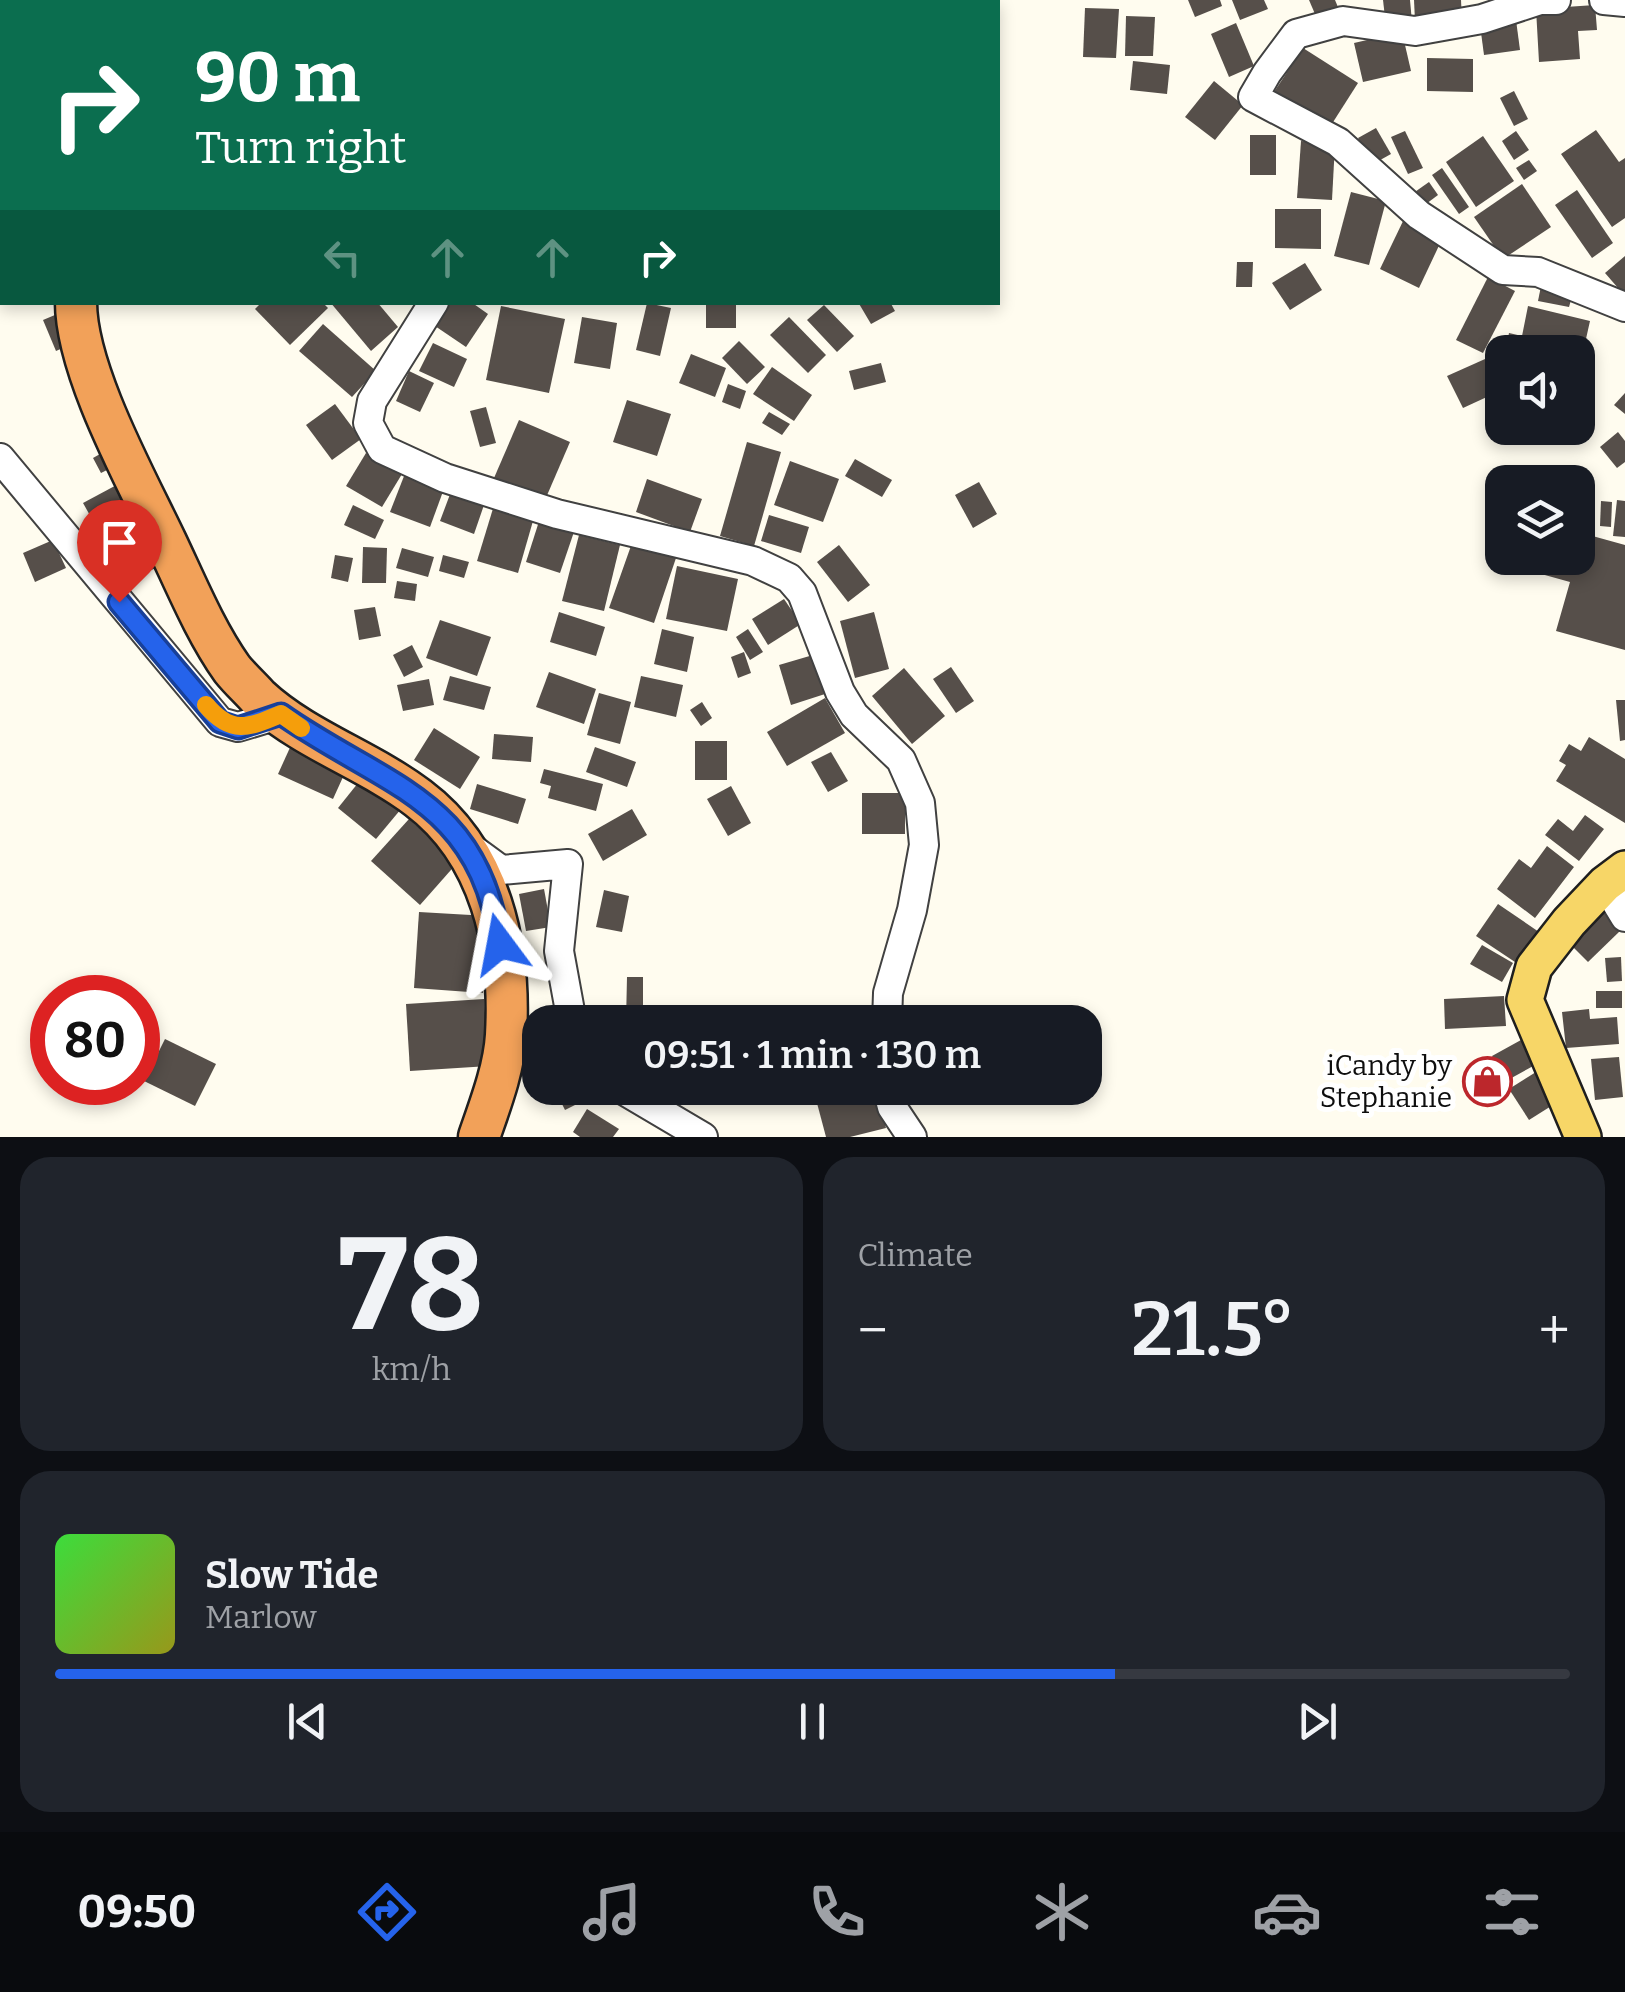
<!DOCTYPE html>
<html lang="en">
<head>
<meta charset="utf-8">
<style>
	:root { --surface:#171b24; --page:#20242c; --text:#f1f3f6; --muted:#9ea1a6; --line:#363941; --accent:#2563eb }
	body { margin:0; font-family:Bitter,serif; background:var(--page); color:var(--text); height:100vh; display:flex; flex-direction:column; font-size:38px; white-space:nowrap }
	* { box-sizing:border-box; margin:0 }
	p { font-size:32px; color:var(--muted) }
	.icon { flex:none; width:55px; height:55px; fill:none; stroke:currentColor; stroke-width:2; stroke-linecap:round; stroke-linejoin:round }
	.map { position:relative; height:1137px; overflow:hidden }
	.sheet { display:flex; flex-direction:column; gap:20px; padding:20px; background:#0d0f14; flex:1 }
	.sheet>* { flex:none }
	.banner { position:absolute; left:0px; top:0px; width:1000px; height:305px; box-shadow:0 5px 15px #0003; background:#0b6e4f; color:#fff; overflow:hidden }
	.buttons { position:absolute; left:1485px; top:335px; display:grid; gap:20px }
	.buttons a { display:grid; place-items:center; width:110px; height:110px; border-radius:20px; background:var(--surface); box-shadow:0 5px 15px #0003; font-size:50px }
	.speed { position:absolute; left:30px; top:975px; display:flex; gap:20px; font-size:50px; font-weight:700; text-align:center }
	.speed>* { display:grid; place-content:center; width:130px; height:130px; border-radius:50%; background:var(--surface); box-shadow:0 5px 15px #0003; line-height:1 }
	.speed .limit { border:15px solid #d22; background:#fff; color:#111 }
	.pin { position:absolute; display:grid; place-items:center; width:85px; height:85px; color:#fff; margin:-102px -42px; border-radius:50% 50% 50% 0; rotate:-45deg; box-shadow:0 0 10px #0007 }
	.pin .icon { rotate:45deg }
	.me { position:absolute; width:110px; margin:-55px; rotate:347deg; stroke-linejoin:round; filter:drop-shadow(0 0 8px #0008) }
	.turn { display:flex; align-items:center; gap:35px; height:210px; padding:0 30px; font-size:45px }
	.turn .icon { width:130px; height:130px; stroke-width:2.5 }
	.turn b { display:block; font-size:70px; line-height:85px }
	.lanes { display:flex; align-items:center; height:95px; padding:0 30px; background:#0003; justify-content:center; gap:50px; direction:ltr }
	.lanes .off { opacity:.35 }
	.big { font-size:75px; font-weight:600; line-height:1.1 }
	.sheet .card { flex:1; display:flex; flex-direction:column; justify-content:center; gap:15px; min-width:0; padding:0 35px; border-radius:30px; background:var(--page) }
	.sheet .dial { align-items:center; gap:0 }
	.dial b { font-size:130px; line-height:1 }
	.song { display:flex; align-items:center; gap:30px }
	.cover { width:120px; height:120px; border-radius:15px; background:linear-gradient(135deg,hsl(120 70% 55%),hsl(60 70% 35%)) }
	.played { height:10px; border-radius:5px; background:linear-gradient(90deg,var(--accent) 70%,var(--line) 70%) }
	.keys { display:flex; justify-content:space-around; direction:ltr }
	.heat { display:flex; justify-content:space-between; align-items:center; font-size:55px; direction:ltr }
	.sheet .tiles { flex:1; display:grid; gap:20px; grid-template-columns:1fr 1fr }
	.card:last-child { grid-column:span 2 }
	.trip { position:absolute; left:522px; top:1005px; width:580px; height:100px; border-radius:30px; background:var(--surface); box-shadow:0 5px 15px #0003; font-weight:600; line-height:100px; text-align:center }
	.dock { display:flex; height:160px; justify-content:space-around; align-items:center; background:#090b0e; color:var(--muted) }
	.dock .icon { width:70px; height:70px }
	.dock .current { color:var(--accent) }
	.dock b { font-size:45px; color:var(--text) }
	.map>svg:first-child { display:block }
	.building { fill:#564f4a }
	.lines { fill:none; stroke-linecap:round; stroke-linejoin:round }
	.minor-casing { stroke:#414141; stroke-width:32 }
	.major-casing { stroke:#1f1f1f; stroke-width:40 }
	.highway-casing { stroke:#1f1f1f; stroke-width:45 }
	.minor { stroke:#fff; stroke-width:28 }
	.major { stroke:#f7d667; stroke-width:35 }
	.highway { stroke:#f2a159; stroke-width:40 }
	.route-casing { stroke:#184099; stroke-width:25 }
	.route { stroke:#2563eb; stroke-width:18 }
	.slow { stroke:#f59e0b; stroke-width:18 }
	.labels { text-anchor:middle; stroke-width:10; stroke-linejoin:round; paint-order:stroke }
	.poi-label { font-size:28px; fill:#0e0e0e; stroke:#fff; text-anchor:end }
</style>
</head>
<body>
<div class="map">
<svg width="1625" height="1137" viewBox="0 0 1625 1137">
	<rect width="100%" height="100%" fill="#fffcef"/>
	<g class="building">
		<polygon points="1188,0 1220,0 1222,6 1195,17"/>
		<polygon points="1232,0 1264,0 1268,9 1240,20"/>
		<polygon points="1309,0 1335,0 1340,12 1318,21"/>
		<polygon points="1383,0 1410,0 1412,22 1386,26"/>
		<polygon points="1414,0 1461,0 1462,20 1415,21"/>
		<polygon points="1595,5 1597,30 1578,31 1580,59 1539,62 1536,9"/>
		<polygon points="1085,8 1119,9 1116,58 1083,57"/>
		<polygon points="1126,16 1155,17 1153,56 1125,56"/>
		<polygon points="1516,20 1520,50 1484,55 1480,25"/>
		<polygon points="1236,23 1254,66 1229,77 1211,34"/>
		<polygon points="1402,32 1411,71 1363,82 1354,43"/>
		<polygon points="1303,48 1358,83 1328,130 1272,95"/>
		<polygon points="1427,58 1473,59 1473,92 1427,91"/>
		<polygon points="1133,61 1170,65 1167,94 1130,90"/>
		<polygon points="1214,81 1243,105 1215,140 1185,117"/>
		<polygon points="1514,91 1528,119 1514,126 1500,98"/>
		<polygon points="1376,128 1391,154 1373,164 1358,138"/>
		<polygon points="1596,130 1619,162 1625,158 1625,218 1612,227 1561,154"/>
		<polygon points="1405,131 1423,168 1408,174 1391,137"/>
		<polygon points="1516,131 1529,150 1514,160 1502,141"/>
		<rect x="1250" y="135" width="26" height="40"/>
		<polygon points="1483,136 1514,181 1476,207 1446,162"/>
		<polygon points="1301,141 1335,144 1332,200 1297,198"/>
		<polygon points="1529,160 1537,171 1524,180 1516,168"/>
		<polygon points="1442,168 1469,207 1459,214 1432,175"/>
		<polygon points="1429,182 1438,195 1422,207 1412,194"/>
		<polygon points="1522,184 1551,227 1503,259 1474,217"/>
		<polygon points="1577,190 1613,243 1592,258 1555,205"/>
		<polygon points="1351,192 1386,201 1369,265 1334,256"/>
		<polygon points="1275,209 1321,209 1321,249 1275,248"/>
		<polygon points="1405,217 1444,235 1419,288 1380,269"/>
		<polygon points="1625,256 1625,296 1605,273"/>
		<polygon points="1237,262 1253,262 1252,287 1236,287"/>
		<polygon points="1305,263 1322,290 1290,310 1272,283"/>
		<polygon points="1488,277 1515,291 1483,353 1456,340"/>
		<polygon points="1541,286 1573,293 1569,307 1538,301"/>
		<polygon points="262,302 322,302 328,308 290,345 255,309"/>
		<polygon points="330,302 377,302 398,327 371,351"/>
		<polygon points="451,302 471,302 488,314 466,347 435,326"/>
		<rect x="706" y="302" width="30" height="26"/>
		<polygon points="858,302 890,302 895,311 871,324"/>
		<polygon points="647,303 671,308 660,356 636,350"/>
		<polygon points="824,305 854,336 837,352 807,320"/>
		<polygon points="501,306 565,319 549,393 486,380"/>
		<polygon points="1528,306 1590,321 1579,370 1578,352 1505,352 1509,333 1522,336"/>
		<polygon points="62,312 74,343 56,351 43,320"/>
		<polygon points="582,317 617,323 610,369 574,363"/>
		<polygon points="789,317 826,355 808,373 770,335"/>
		<polygon points="323,324 376,371 352,397 299,351"/>
		<polygon points="739,341 765,367 747,384 722,358"/>
		<polygon points="433,343 467,359 454,387 419,371"/>
		<polygon points="691,354 726,368 715,397 679,383"/>
		<polygon points="1494,355 1502,373 1502,390 1463,408 1447,376"/>
		<polygon points="881,363 886,382 854,390 849,371"/>
		<polygon points="772,367 812,395 794,421 753,394"/>
		<polygon points="409,371 434,383 420,412 396,401"/>
		<polygon points="728,384 746,391 740,409 722,402"/>
		<polygon points="1625,393 1625,414 1614,405"/>
		<polygon points="627,400 671,414 657,456 613,442"/>
		<polygon points="335,404 361,439 332,460 306,425"/>
		<polygon points="486,407 496,443 480,447 470,411"/>
		<polygon points="769,412 790,424 782,435 762,423"/>
		<polygon points="519,420 570,442 545,500 494,478"/>
		<polygon points="1618,432 1625,441 1625,462 1617,468 1600,447"/>
		<polygon points="747,442 781,452 754,546 720,536"/>
		<polygon points="107,450 115,466 101,473 93,458"/>
		<polygon points="366,453 402,474 382,507 346,486"/>
		<polygon points="855,459 892,480 882,497 845,476"/>
		<polygon points="790,461 839,479 823,522 774,505"/>
		<polygon points="406,471 445,486 430,527 390,512"/>
		<polygon points="647,479 702,499 690,532 636,512"/>
		<polygon points="124,481 168,561 128,583 83,503"/>
		<polygon points="979,482 997,514 973,528 955,495"/>
		<polygon points="452,489 485,502 474,534 440,521"/>
		<polygon points="1584,500 1594,501 1592,521 1582,521"/>
		<polygon points="1617,500 1625,501 1625,537 1613,536"/>
		<polygon points="1601,501 1612,502 1611,527 1600,526"/>
		<polygon points="495,502 535,514 518,573 477,561"/>
		<polygon points="353,505 384,520 375,539 344,525"/>
		<polygon points="542,512 577,523 560,573 526,562"/>
		<polygon points="769,515 809,527 801,553 761,541"/>
		<polygon points="1578,532 1625,545 1625,650 1556,631 1570,582 1534,572 1538,558 1578,558"/>
		<polygon points="579,535 620,545 604,611 562,601"/>
		<polygon points="53,540 66,568 35,582 23,553"/>
		<polygon points="632,543 676,558 654,623 609,608"/>
		<polygon points="839,545 870,585 848,602 817,562"/>
		<polygon points="363,547 387,548 386,583 362,583"/>
		<polygon points="402,548 434,557 428,577 396,568"/>
		<polygon points="335,555 353,558 348,582 331,578"/>
		<polygon points="443,555 469,562 464,578 439,571"/>
		<polygon points="677,566 738,579 727,631 666,619"/>
		<polygon points="397,581 417,584 415,601 394,598"/>
		<polygon points="784,599 801,624 768,645 752,619"/>
		<polygon points="375,607 381,636 359,640 354,610"/>
		<polygon points="559,612 605,627 596,656 550,642"/>
		<polygon points="874,612 889,669 855,678 840,621"/>
		<polygon points="440,620 491,637 477,676 426,658"/>
		<polygon points="662,629 694,637 687,672 654,664"/>
		<polygon points="748,629 763,652 750,660 736,637"/>
		<polygon points="412,645 423,667 404,677 393,655"/>
		<polygon points="744,652 751,673 738,678 731,657"/>
		<polygon points="813,655 825,694 791,705 779,665"/>
		<polygon points="951,667 974,701 956,713 933,679"/>
		<polygon points="904,668 945,716 912,744 872,696"/>
		<polygon points="549,672 596,689 584,724 536,707"/>
		<polygon points="450,676 491,687 484,710 443,700"/>
		<polygon points="641,676 683,685 676,717 634,707"/>
		<polygon points="429,679 434,705 403,711 397,685"/>
		<polygon points="599,693 631,702 620,744 587,735"/>
		<polygon points="825,698 845,733 787,766 767,732"/>
		<polygon points="1616,700 1625,700 1625,740 1620,741"/>
		<polygon points="702,702 712,718 701,726 690,710"/>
		<polygon points="434,728 480,757 460,789 414,760"/>
		<polygon points="494,734 533,737 531,762 492,759"/>
		<polygon points="1589,737 1625,759 1625,823 1556,781 1566,765 1559,761 1569,744 1581,751"/>
		<polygon points="293,741 348,766 333,799 278,774"/>
		<rect x="695" y="741" width="32" height="39"/>
		<polygon points="595,747 636,762 627,787 586,772"/>
		<polygon points="831,752 848,781 828,792 811,762"/>
		<polygon points="544,769 603,784 596,811 548,798 551,786 540,783"/>
		<polygon points="362,778 401,809 376,839 338,808"/>
		<polygon points="477,784 526,799 518,824 470,809"/>
		<polygon points="731,786 751,823 728,836 707,799"/>
		<rect x="862" y="793" width="43" height="41"/>
		<polygon points="632,809 647,835 603,861 588,834"/>
		<polygon points="1585,815 1604,829 1579,861 1545,835 1558,819 1573,831"/>
		<polygon points="409,819 458,862 420,905 371,861"/>
		<polygon points="1547,846 1574,867 1535,918 1497,889 1519,859 1531,868"/>
		<polygon points="544,889 551,927 526,931 519,894"/>
		<polygon points="604,890 629,896 622,932 596,927"/>
		<polygon points="1498,904 1539,932 1518,964 1476,936"/>
		<polygon points="419,912 488,916 483,993 414,988"/>
		<polygon points="1603,912 1621,930 1588,962 1570,944"/>
		<polygon points="1482,945 1513,963 1502,982 1470,964"/>
		<polygon points="1621,957 1622,981 1607,982 1605,958"/>
		<polygon points="627,977 643,977 643,1009 655,1009 655,1022 626,1022"/>
		<rect x="1596" y="991" width="26" height="17"/>
		<polygon points="1504,996 1506,1026 1445,1029 1444,999"/>
		<polygon points="484,999 489,1066 410,1071 406,1004"/>
		<polygon points="1589,1009 1590,1019 1617,1017 1619,1044 1566,1048 1562,1012"/>
		<polygon points="165,1039 216,1064 195,1106 144,1081"/>
		<polygon points="1521,1040 1535,1065 1506,1081 1492,1056"/>
		<polygon points="1619,1057 1623,1097 1595,1100 1591,1059"/>
		<polygon points="1536,1072 1556,1103 1529,1120 1509,1089"/>
		<polygon points="554,1088 576,1088 583,1101 565,1110"/>
		<polygon points="813,1088 876,1088 886,1128 850,1137 826,1137"/>
		<polygon points="587,1109 619,1129 613,1137 580,1137 573,1132"/>
	</g>
	<g class="lines">
		<defs>
			<g id="minor">
				<polyline points="59,0 59,2"/>
				<polyline points="533,0 535,2"/>
				<polyline points="1556,0 1540,0 1482,19 1415,31 1343,21 1296,34 1267,73 1253,97 1338,142 1419,215 1503,270 1538,272 1625,307"/>
				<polyline points="1604,0 1625,2"/>
				<polyline points="0,87 2,84"/>
				<polyline points="434,302 372,401 368,423 382,449 445,478 557,514 753,561 789,578 802,593 840,692 854,715 901,760 920,803 924,845 912,910 888,993 887,1022"/>
				<polyline points="0,458 220,722 238,727 281,714"/>
				<polyline points="471,848 501,870 568,864 559,951 572,1022"/>
				<polyline points="1605,884 1625,917"/>
				<polyline points="620,1088 703,1137"/>
				<polyline points="887,1088 892,1107 912,1137"/>
			</g>
			<polyline id="major" points="1583,1137 1525,1000 1534,967 1569,922 1605,884 1625,869"/>
			<g id="highway">
				<polyline points="306,2 307,0"/>
				<path d="M 76,302 C 76,371 136,479 166,542 C 186,584 205,631 232,669 C 240,679 250,688 258,697 C 304,740 368,760 418,798 C 491,853 511,946 506,1035 C 504,1069 490,1105 479,1137"/>
			</g>
		</defs>
		<use href="#minor" class="minor-casing"/>
		<use href="#major" class="major-casing"/>
		<use href="#highway" class="highway-casing"/>
		<use href="#minor" class="minor"/>
		<use href="#major" class="major"/>
		<use href="#highway" class="highway"/>
	</g>
	<g class="lines">
		<defs>
			<path id="route" d="M 119,602 L 220,722 L 238,728 L 281,714 C 385,787 479,798 500,944"/>
		</defs>
		<use href="#route" class="route-casing"/>
		<use href="#route" class="route"/>
		<path class="slow" d="M 206,705 C 231,735 248,728 281,714 L 301,728"/>
	</g>
	<defs>
		<symbol id="shop-ring" viewBox="-11 -11 22 22"><circle r="9.5" fill="#fff" stroke="#bc272c" stroke-width="1.5"/><path d="M-5-2.5h2.3a2.7 3.5 0 0 1 5.4 0H5L5.5 6h-11ZM-1.5-2.5h3a1.5 2.3 0 0 0-3 0Z" fill="#bc272c"/></symbol>
	</defs>
	<g fill-rule="evenodd">
		<use href="#shop-ring" x="1460" y="1054" width="55" height="55"/>
	</g>
	<g class="labels">
		<g class="poi-label">
			<text x="1452" y="1075">iCandy by<tspan x="1452" dy="32">Stephanie</tspan></text>
		</g>
	</g>
</svg>
<div class="buttons">
<a><svg class="icon" aria-label="sound" viewBox="0 0 24 24"><path d="M4 9h4l5-4v14l-5-4H4zM17 9q2 3 0 6"/></svg></a>
<a><svg class="icon" aria-label="layers" viewBox="0 0 24 24"><path d="M12 4l9 5-9 5-9-5zM3 14l9 5 9-5"/></svg></a>
</div>
<div class="speed"><div class="limit">80</div></div>
<div class="pin" style="left:119px;top:602px;background:#d93025"><svg class="icon" aria-label="arrive" viewBox="0 0 24 24"><path d="M6 21V4h12l-3 4 3 4H6"/></svg></div>
<svg class="me" style="left:500px;top:944px" viewBox="-20 -20 40 40"><path d="M0-17L14 15 0 8-14 15z" fill="#2563eb" stroke="#fff" stroke-width="4"/></svg>
<div class="trip">09:51 · 1 min · 130 m</div>
<div class="banner">
<div class="turn"><svg class="icon" aria-label="right" viewBox="0 0 24 24"><path d="M7 20v-9h11M14 6l5 5-5 5"/></svg><div><b>90 m</b>Turn right</div></div>
<div class="lanes"><svg class="icon off" aria-label="left" viewBox="0 0 24 24"><path d="M17 20v-9H6M10 6l-5 5 5 5"/></svg><svg class="icon off" aria-label="ahead" viewBox="0 0 24 24"><path d="M12 20V5M6 11l6-6 6 6"/></svg><svg class="icon off" aria-label="ahead" viewBox="0 0 24 24"><path d="M12 20V5M6 11l6-6 6 6"/></svg><svg class="icon" aria-label="right" viewBox="0 0 24 24"><path d="M7 20v-9h11M14 6l5 5-5 5"/></svg></div>
</div>
</div>
<section class="sheet">
<div class="tiles">
<div class="card dial"><b>78</b><p>km/h</p></div>
<div class="card"><p>Climate</p>
<div class="heat"><a>−</a><b class="big">21.5°</b><a>+</a></div>
</div>
<div class="card">
<div class="song"><i class="cover"></i><div><b>Slow Tide</b><p>Marlow</p></div></div>
<div class="played"></div>
<div class="keys"><svg class="icon" aria-label="previous" viewBox="0 0 24 24"><path d="M18 5L8 12l10 7zM5 5v14"/></svg><svg class="icon" aria-label="pause" viewBox="0 0 24 24"><path d="M8 5v14M16 5v14"/></svg><svg class="icon" aria-label="next" viewBox="0 0 24 24"><path d="M6 5l10 7-10 7zM19 5v14"/></svg></div>
</div>
</div>
</section>
<nav class="dock">
<b>09:50</b>
<svg class="icon current" aria-label="directions" viewBox="0 0 24 24"><path d="M12 3l9 9-9 9-9-9zM9 14v-3h6M13 9l2 2-2 2"/></svg>
<svg class="icon" aria-label="music" viewBox="0 0 24 24"><path d="M9 18V5l10-2v13"/><circle cx="6" cy="18" r="3"/><circle cx="16" cy="16" r="3"/></svg>
<svg class="icon" aria-label="phone" viewBox="0 0 24 24"><path d="M5 4h4l2 5-3 2q2 4 5 5l2-3 5 2v4C11 20 4 13 5 4z"/></svg>
<svg class="icon" aria-label="climate" viewBox="0 0 24 24"><path d="M12 3v18M4 7l16 10M4 17L20 7"/></svg>
<svg class="icon" aria-label="car" viewBox="0 0 24 24"><path d="M5 17H2v-5l4-1 3-4h7l3 4 3 1v5h-3M9 17h6M6 11h13"/><circle cx="7" cy="17" r="2"/><circle cx="17" cy="17" r="2"/></svg>
<svg class="icon" aria-label="filters" viewBox="0 0 24 24"><path d="M4 7h16M4 17h16"/><circle cx="9" cy="7" r="2"/><circle cx="15" cy="17" r="2"/></svg>
</nav>
</body>
</html>
